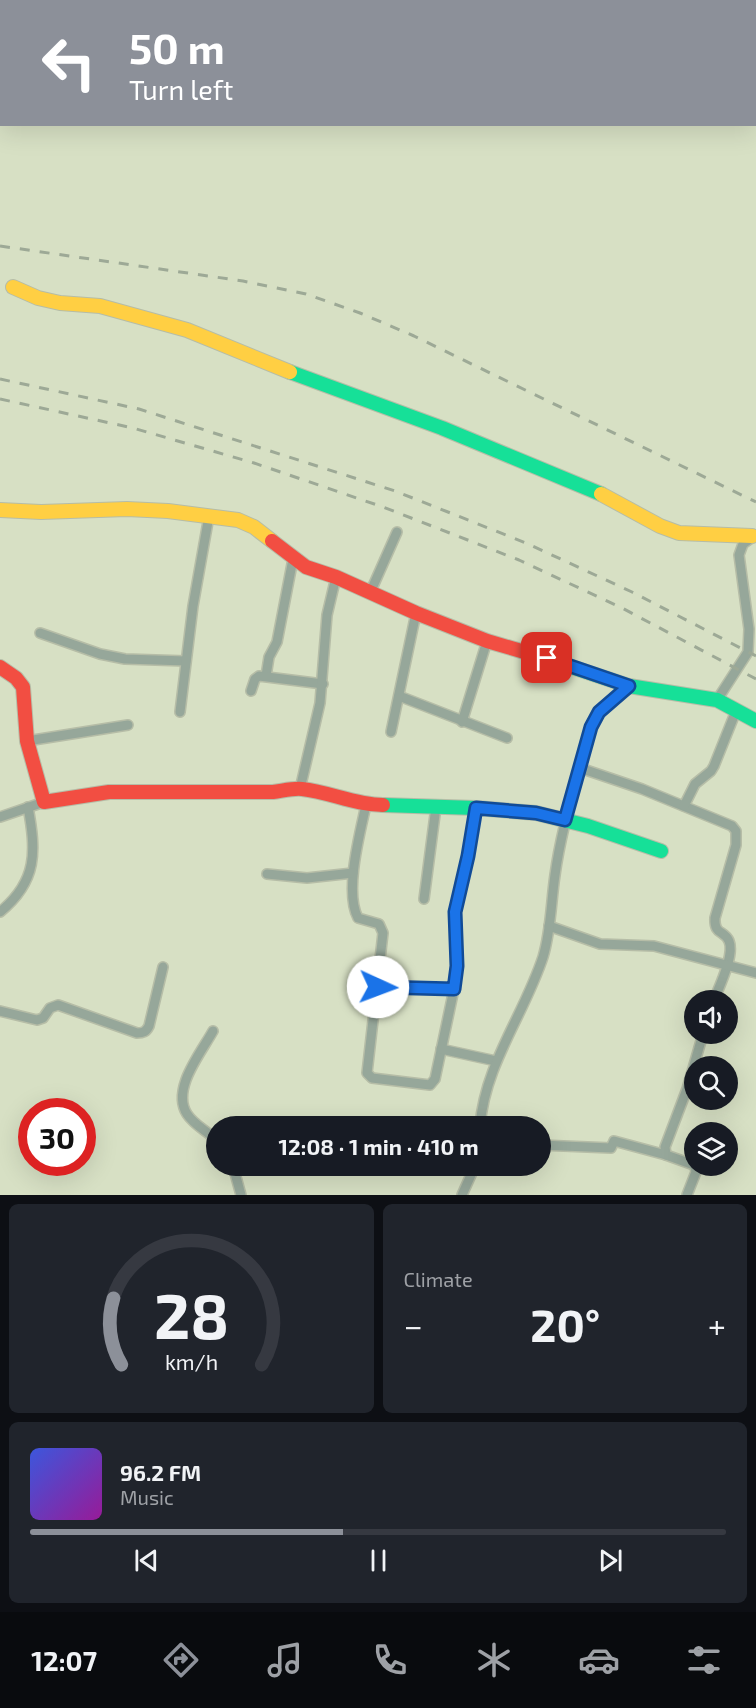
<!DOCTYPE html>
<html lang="en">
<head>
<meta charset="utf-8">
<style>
	:root { --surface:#171b24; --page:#20242c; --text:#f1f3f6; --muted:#9ea1a6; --line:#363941; --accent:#8c9099 }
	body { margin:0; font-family:"Exo 2",sans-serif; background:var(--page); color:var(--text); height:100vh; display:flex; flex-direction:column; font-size:22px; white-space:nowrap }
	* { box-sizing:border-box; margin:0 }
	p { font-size:20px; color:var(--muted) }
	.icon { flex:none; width:33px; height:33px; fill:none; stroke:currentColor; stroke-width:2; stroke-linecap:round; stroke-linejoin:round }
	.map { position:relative; height:1195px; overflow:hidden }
	.side { display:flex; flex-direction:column; gap:9px; padding:9px; background:#0d0f14; flex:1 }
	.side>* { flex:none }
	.hud { position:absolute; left:0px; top:0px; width:756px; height:126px; box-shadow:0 6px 24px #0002; background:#8c9099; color:#fff; overflow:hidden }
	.tools { position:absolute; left:684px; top:990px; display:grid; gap:12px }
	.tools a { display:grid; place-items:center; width:54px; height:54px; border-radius:50%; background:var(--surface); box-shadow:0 6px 24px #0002; font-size:30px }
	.speed { position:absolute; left:18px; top:1098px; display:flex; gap:12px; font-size:30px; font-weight:700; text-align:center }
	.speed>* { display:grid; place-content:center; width:78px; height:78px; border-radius:50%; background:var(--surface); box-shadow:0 6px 24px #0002; line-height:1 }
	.speed .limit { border:9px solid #d22; background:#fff; color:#111 }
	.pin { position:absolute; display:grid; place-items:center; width:51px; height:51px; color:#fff; margin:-26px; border-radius:12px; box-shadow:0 3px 9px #0006 }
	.me { position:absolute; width:66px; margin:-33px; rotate:92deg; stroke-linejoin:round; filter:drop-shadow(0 0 4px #0008) }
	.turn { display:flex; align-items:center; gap:21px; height:126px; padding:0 30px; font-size:27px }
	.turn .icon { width:78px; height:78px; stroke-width:2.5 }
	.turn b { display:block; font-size:42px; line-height:51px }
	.big { font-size:45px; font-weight:700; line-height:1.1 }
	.side .card { flex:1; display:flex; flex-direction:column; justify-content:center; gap:9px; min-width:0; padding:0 21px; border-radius:9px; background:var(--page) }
	.side .dial { align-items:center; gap:0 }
	.dial svg { height:156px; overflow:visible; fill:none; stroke:var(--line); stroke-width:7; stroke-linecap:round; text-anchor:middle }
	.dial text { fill:var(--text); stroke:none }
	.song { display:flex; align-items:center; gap:18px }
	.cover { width:72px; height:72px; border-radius:9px; background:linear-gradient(135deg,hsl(230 70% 55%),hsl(300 70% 35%)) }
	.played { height:6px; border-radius:3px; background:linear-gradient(90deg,var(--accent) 45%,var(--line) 45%) }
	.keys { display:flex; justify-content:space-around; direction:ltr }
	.heat { display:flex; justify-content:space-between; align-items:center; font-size:33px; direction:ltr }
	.side .tiles { flex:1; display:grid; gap:9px; grid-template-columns:1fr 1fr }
	.card:last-child { grid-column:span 2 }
	.trip { position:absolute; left:206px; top:1116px; width:345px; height:60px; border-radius:30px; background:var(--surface); box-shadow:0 6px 24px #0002; font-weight:700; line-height:60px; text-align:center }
	.tabs { display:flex; height:96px; justify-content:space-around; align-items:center; background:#090b0e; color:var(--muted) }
	.tabs .icon { width:42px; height:42px }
	.tabs .selected { color:var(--accent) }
	.tabs b { font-size:27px; color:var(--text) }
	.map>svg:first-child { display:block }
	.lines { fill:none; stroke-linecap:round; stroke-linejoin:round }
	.street-casing { stroke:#b6bda7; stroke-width:12 }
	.fast-casing { stroke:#b6bda7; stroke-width:16 }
	.slow-casing { stroke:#b6bda7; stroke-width:16 }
	.jam-casing { stroke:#b6bda7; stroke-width:16 }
	.street { stroke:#96a79a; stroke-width:9 }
	.fast { stroke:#16e098; stroke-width:14 }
	.slow { stroke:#ffcf43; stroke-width:14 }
	.jam { stroke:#f24e42; stroke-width:14 }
	.rail { stroke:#9da996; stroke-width:3; stroke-dasharray:10 10; stroke-linecap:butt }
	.route-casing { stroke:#114b97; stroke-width:15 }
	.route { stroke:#1a73e8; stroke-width:10 }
</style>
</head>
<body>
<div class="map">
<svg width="756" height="1195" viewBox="0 0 756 1195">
	<rect width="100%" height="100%" fill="#d7e0c4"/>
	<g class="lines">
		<defs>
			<g id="street">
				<polyline points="370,593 397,532"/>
				<polyline points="40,633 100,654 125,659 186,661"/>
				<polyline points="266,676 269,657 277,642 293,559"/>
				<polyline points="251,691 255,679 259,676 323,684"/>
				<polyline points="399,696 507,738"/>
				<polyline points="717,700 748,652 749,629 739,555 743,544 754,536"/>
				<polyline points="180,712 193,606 209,516"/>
				<polyline points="462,722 487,641"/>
				<polyline points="391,732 416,613"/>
				<polyline points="27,741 128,725"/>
				<path d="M 580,768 L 642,789 L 732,826 L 736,831 L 736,845 L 715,918 C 714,935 724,930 729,941 C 735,955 719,987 714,1000"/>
				<polyline points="300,789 320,703 327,615 336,577"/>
				<path d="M 366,805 C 360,833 344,892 358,918 L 379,924 L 383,933 L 367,1073 L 372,1078 L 430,1085 L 435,1079 L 454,989 L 457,966 L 455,912 L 468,856 L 476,808"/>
				<polyline points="684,806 695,784 711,771 714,766 736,711"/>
				<polyline points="0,817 44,802"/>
				<polyline points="267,874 307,878 353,873"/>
				<polyline points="424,899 436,807"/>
				<path d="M 0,912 C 38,881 36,851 28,807"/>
				<polyline points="549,926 600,944 654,946 756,973"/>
				<polyline points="378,987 454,989"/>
				<path d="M 0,1011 L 37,1020 L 43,1018 L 50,1008 L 58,1005 L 137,1033 C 143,1033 146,1032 149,1026 L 163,967"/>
				<path d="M 213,1031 C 201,1053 171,1089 187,1114 C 194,1125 207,1131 216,1140"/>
				<polyline points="441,1049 496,1061"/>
				<path d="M 480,1126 C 485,1064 524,1015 543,957 C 551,931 551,902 555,875 C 560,838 570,801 581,764 C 585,748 588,728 598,713 C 606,702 619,694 629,686"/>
				<polyline points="540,1145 611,1148 614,1141 666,1155"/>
				<polyline points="694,1165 666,1155 665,1147 687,1089 703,1034"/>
				<polyline points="233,1166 241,1195"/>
				<polyline points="462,1195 475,1166"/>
				<polyline points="687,1195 696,1172 695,1166"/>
			</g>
			<g id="fast">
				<polyline points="290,372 442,428 601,494"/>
				<polyline points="545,658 629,686 717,700 756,721"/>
				<polyline points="383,805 476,808 536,813 588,826 661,851"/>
			</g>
			<g id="slow">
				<polyline points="13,287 38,298 60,303 100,306 187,330 290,372"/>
				<polyline points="601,494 660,526 679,533 752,536"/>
				<polyline points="0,510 41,512 127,509 168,511 238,520 254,527 272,541"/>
			</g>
			<g id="jam">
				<polyline points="272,541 306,567 336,577 416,613 487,641 545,658"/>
				<path d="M 0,667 L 16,678 L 23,687 L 27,741 L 44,802 L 109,792 L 273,792 C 282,791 293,788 302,789 C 330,792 355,805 383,805"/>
			</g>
		</defs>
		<use href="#street" class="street-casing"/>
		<use href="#fast" class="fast-casing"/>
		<use href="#slow" class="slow-casing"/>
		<use href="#jam" class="jam-casing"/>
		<use href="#street" class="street"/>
		<use href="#fast" class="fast"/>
		<use href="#slow" class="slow"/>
		<use href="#jam" class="jam"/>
		<g class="rail">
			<polyline points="0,246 243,281 306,294 360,313 414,336 756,502"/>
			<polyline points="0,379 139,409 395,491 526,543 632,592 756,656"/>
			<polyline points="0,399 133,428 254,463 383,507 519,560 622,608 756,679"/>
		</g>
	</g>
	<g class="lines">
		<defs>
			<polyline id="route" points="378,987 454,989 457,966 455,912 468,856 476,808 536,813 565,820 591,727 599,712 629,686 547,658"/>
		</defs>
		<use href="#route" class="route-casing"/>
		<use href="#route" class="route"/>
	</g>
</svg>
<div class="tools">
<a><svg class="icon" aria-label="sound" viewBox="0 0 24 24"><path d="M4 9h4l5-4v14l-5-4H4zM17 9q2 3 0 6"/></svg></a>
<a><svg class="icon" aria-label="search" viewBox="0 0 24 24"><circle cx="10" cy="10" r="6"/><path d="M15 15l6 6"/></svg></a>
<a><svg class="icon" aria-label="layers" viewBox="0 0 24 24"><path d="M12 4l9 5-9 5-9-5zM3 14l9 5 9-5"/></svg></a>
</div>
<div class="speed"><div class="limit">30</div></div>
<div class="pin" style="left:547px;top:658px;background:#d93025"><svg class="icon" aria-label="arrive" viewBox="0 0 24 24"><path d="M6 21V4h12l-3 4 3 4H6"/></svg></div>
<svg class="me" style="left:378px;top:987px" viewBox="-20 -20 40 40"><circle r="19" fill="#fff"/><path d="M0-13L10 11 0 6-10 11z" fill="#1a73e8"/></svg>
<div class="trip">12:08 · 1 min · 410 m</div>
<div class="hud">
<div class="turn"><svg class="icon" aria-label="left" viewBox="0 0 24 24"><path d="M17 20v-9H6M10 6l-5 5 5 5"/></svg><div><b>50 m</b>Turn left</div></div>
</div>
</div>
<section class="side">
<div class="tiles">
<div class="card dial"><svg viewBox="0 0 100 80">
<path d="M14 69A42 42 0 1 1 86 69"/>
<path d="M14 69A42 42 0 0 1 10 35" stroke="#8c9099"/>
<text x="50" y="56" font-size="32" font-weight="700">28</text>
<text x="50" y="72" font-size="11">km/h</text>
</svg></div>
<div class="card"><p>Climate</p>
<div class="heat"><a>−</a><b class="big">20°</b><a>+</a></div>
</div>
<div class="card">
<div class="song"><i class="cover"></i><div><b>96.2 FM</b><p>Music</p></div></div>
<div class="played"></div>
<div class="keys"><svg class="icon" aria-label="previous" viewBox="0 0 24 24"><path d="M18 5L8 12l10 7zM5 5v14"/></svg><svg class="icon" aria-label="pause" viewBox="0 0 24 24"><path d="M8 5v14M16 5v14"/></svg><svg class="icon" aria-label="next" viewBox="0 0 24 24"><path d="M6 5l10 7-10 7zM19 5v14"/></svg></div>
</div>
</div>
</section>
<nav class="tabs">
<b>12:07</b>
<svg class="icon selected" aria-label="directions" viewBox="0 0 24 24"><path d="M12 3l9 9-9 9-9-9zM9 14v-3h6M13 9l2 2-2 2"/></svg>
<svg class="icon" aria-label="music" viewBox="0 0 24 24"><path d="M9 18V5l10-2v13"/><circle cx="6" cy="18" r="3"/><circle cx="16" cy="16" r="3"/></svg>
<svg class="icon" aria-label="phone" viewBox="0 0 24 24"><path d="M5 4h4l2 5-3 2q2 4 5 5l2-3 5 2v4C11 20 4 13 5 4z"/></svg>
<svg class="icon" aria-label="climate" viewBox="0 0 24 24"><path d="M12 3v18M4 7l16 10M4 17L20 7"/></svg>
<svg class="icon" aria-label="car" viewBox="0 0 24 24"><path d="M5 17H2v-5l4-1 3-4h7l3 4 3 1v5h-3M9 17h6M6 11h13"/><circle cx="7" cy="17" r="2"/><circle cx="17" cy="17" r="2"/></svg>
<svg class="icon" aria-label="filters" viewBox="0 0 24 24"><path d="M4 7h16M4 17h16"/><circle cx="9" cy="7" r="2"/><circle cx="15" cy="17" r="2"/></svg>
</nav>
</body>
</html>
